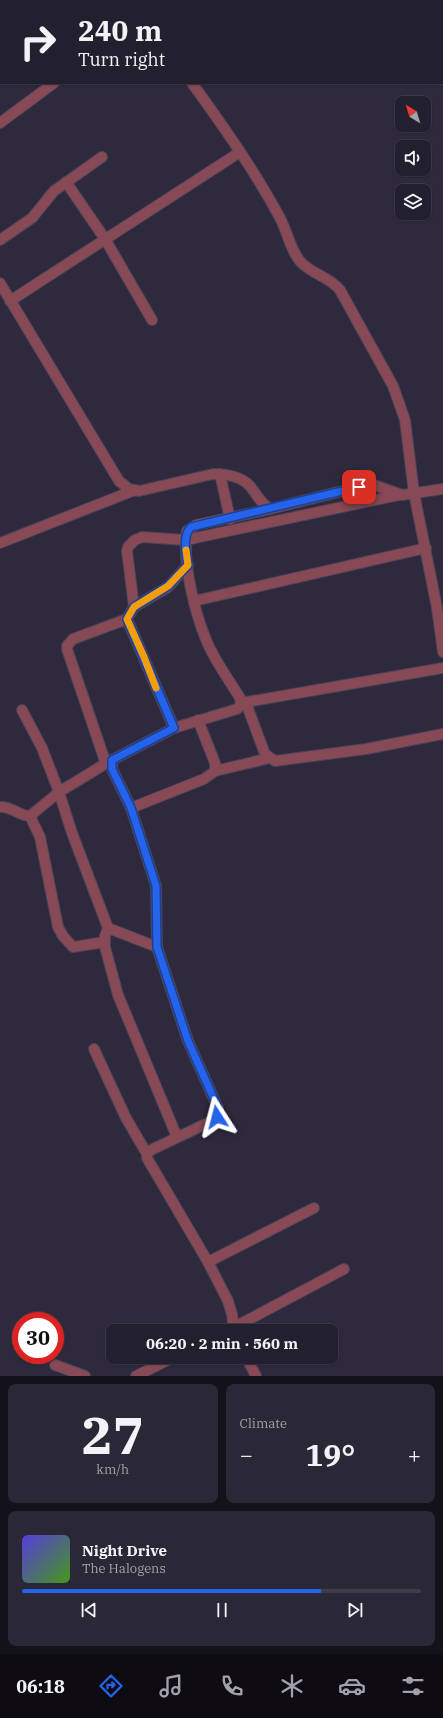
<!DOCTYPE html>
<html lang="en">
<head>
<meta charset="utf-8">
<style>
	:root { --surface:#221f2e; --page:#2a2736; --text:#f1f3f6; --muted:#a2a2aa; --line:#3f3d4a; --accent:#2563eb }
	body { margin:0; font-family:"IBM Plex Serif",serif; background:var(--page); color:var(--text); height:100vh; display:flex; flex-direction:column; font-size:15px; white-space:nowrap }
	* { box-sizing:border-box; margin:0 }
	p { font-size:13px; color:var(--muted) }
	.icon { flex:none; width:22px; height:22px; fill:none; stroke:currentColor; stroke-width:2; stroke-linecap:round; stroke-linejoin:round }
	.map { position:relative; height:1376px; overflow:hidden }
	.details { display:flex; flex-direction:column; gap:8px; padding:8px; background:#131119; flex:1 }
	.details>* { flex:none }
	.guide { position:absolute; left:0px; top:0px; width:443px; height:84px; box-shadow:0 1px 3px #0004,0 0 0 1px var(--line); background:#221f2e; color:var(--text); overflow:hidden }
	.needle { width:26px; rotate:322deg }
	.buttons { position:absolute; left:395px; top:96px; display:grid; gap:8px }
	.buttons a { display:grid; place-items:center; width:36px; height:36px; border-radius:8px; background:var(--surface); box-shadow:0 1px 3px #0004,0 0 0 1px var(--line); font-size:20px }
	.speed { position:absolute; left:12px; top:1312px; display:flex; gap:8px; font-size:20px; font-weight:700; text-align:center }
	.speed>* { display:grid; place-content:center; width:52px; height:52px; border-radius:50%; background:var(--surface); box-shadow:0 1px 3px #0004,0 0 0 1px var(--line); line-height:1 }
	.speed .limit { border:6px solid #d22; background:#fff; color:#111 }
	.pin { position:absolute; display:grid; place-items:center; width:34px; height:34px; color:#fff; margin:-17px; border-radius:8px; box-shadow:0 2px 6px #0006 }
	.me { position:absolute; width:44px; margin:-22px; rotate:351deg; stroke-linejoin:round; filter:drop-shadow(0 0 3px #0008) }
	.turn { display:flex; align-items:center; gap:14px; height:84px; padding:0 12px; font-size:18px }
	.turn .icon { width:52px; height:52px; stroke-width:2.5 }
	.turn b { display:block; font-size:28px; line-height:34px }
	.big { font-size:30px; font-weight:800; line-height:1.1 }
	.details .widget { flex:1; display:flex; flex-direction:column; justify-content:center; gap:6px; min-width:0; padding:0 14px; border-radius:8px; background:var(--page) }
	.details .dial { align-items:center; gap:0 }
	.dial b { font-size:52px; line-height:1 }
	.song { display:flex; align-items:center; gap:12px }
	.cover { width:48px; height:48px; border-radius:6px; background:linear-gradient(135deg,hsl(250 70% 55%),hsl(100 70% 35%)) }
	.played { height:4px; border-radius:2px; background:linear-gradient(90deg,var(--accent) 75%,var(--line) 75%) }
	.keys { display:flex; justify-content:space-around; direction:ltr }
	.heat { display:flex; justify-content:space-between; align-items:center; font-size:22px; direction:ltr }
	.details .tiles { flex:1; display:grid; gap:8px; grid-template-columns:1fr 1fr }
	.widget:last-child { grid-column:span 2 }
	.trip { position:absolute; left:106px; top:1324px; width:232px; height:40px; border-radius:8px; background:var(--surface); box-shadow:0 1px 3px #0004,0 0 0 1px var(--line); font-weight:800; line-height:40px; text-align:center }
	.dock { display:flex; height:64px; justify-content:space-around; align-items:center; background:#0e0c12; color:var(--muted) }
	.dock .icon { width:28px; height:28px }
	.dock .on { color:var(--accent) }
	.dock b { font-size:18px; color:var(--text) }
	.map>svg:first-child { display:block }
	.lines { fill:none; stroke-linecap:round; stroke-linejoin:round }
	.street-casing { stroke:#494457; stroke-width:12 }
	.secondary-casing { stroke:#494457; stroke-width:14 }
	.street { stroke:#874955; stroke-width:10 }
	.secondary { stroke:#b8566b; stroke-width:12 }
	.route-casing { stroke:#184099; stroke-width:10 }
	.route { stroke:#2563eb; stroke-width:7 }
	.slow { stroke:#f59e0b; stroke-width:7 }
</style>
</head>
<body>
<div class="map">
<svg width="443" height="1376" viewBox="0 0 443 1376">
	<rect width="100%" height="100%" fill="#2e293d"/>
	<g class="lines">
		<defs>
			<g id="street">
				<polyline points="124,0 125,1"/>
				<polyline points="202,0 202,1"/>
				<path d="M 192,83 C 223,126 255,171 280,218 C 287,231 290,248 299,260 C 310,274 329,276 340,290 L 393,386 L 405,420 L 414,493 L 437,608 L 443,652"/>
				<polyline points="0,123 54,83"/>
				<polyline points="66,182 105,239 152,320"/>
				<polyline points="0,240 32,218 54,191 102,157"/>
				<path d="M 0,283 L 119,481 L 129,489 L 139,491 L 213,474 C 225,474 240,476 249,485 C 258,495 258,501 270,509 L 366,485 L 374,485 L 402,495 L 443,489"/>
				<polyline points="10,301 240,152"/>
				<polyline points="220,474 230,519"/>
				<polyline points="0,543 135,490"/>
				<polyline points="194,601 426,548"/>
				<polyline points="134,607 168,587 188,565"/>
				<polyline points="241,703 443,668"/>
				<polyline points="246,703 265,754 275,761 366,749 443,734"/>
				<polyline points="22,710 42,748 59,792 72,833 108,928 105,936 105,947 118,995 177,1137"/>
				<polyline points="174,728 127,619 134,607 127,551 128,547 135,540 142,537 186,540 399,495"/>
				<polyline points="106,764 67,649 67,646 73,639 127,619"/>
				<polyline points="215,771 270,758"/>
				<path d="M 0,807 C 12,806 19,816 30,816 L 59,792 L 110,761"/>
				<polyline points="131,808 204,779 215,771 215,763 198,720"/>
				<polyline points="30,816 40,837 58,927 63,936 73,947 105,942"/>
				<polyline points="108,928 157,947"/>
				<polyline points="94,1049 126,1118 147,1154"/>
				<polyline points="208,1262 314,1208"/>
				<polyline points="229,1330 344,1269"/>
				<path d="M 234,1331 L 232,1314 L 228,1301 L 208,1262 L 147,1158 L 147,1154 L 151,1150 L 214,1120 L 217,1117 L 218,1108 L 188,1041 L 157,947 L 156,886 L 131,808 L 112,769 L 112,760 L 174,728 L 237,709 L 241,705 L 240,698 C 229,680 215,661 207,642 C 195,614 182,562 187,531 L 196,525 L 270,509"/>
				<polyline points="246,1357 256,1376"/>
				<polyline points="55,1365 85,1376"/>
				<polyline points="136,1376 174,1357"/>
			</g>
			<g id="secondary">
				<polyline points="31,1 32,0"/>
				<polyline points="0,61 1,58"/>
			</g>
		</defs>
		<use href="#street" class="street-casing"/>
		<use href="#secondary" class="secondary-casing"/>
		<use href="#street" class="street"/>
		<use href="#secondary" class="secondary"/>
	</g>
	<g class="lines">
		<defs>
			<path id="route" d="M 217,1117 L 218,1108 L 188,1041 L 157,947 L 156,886 L 131,808 L 112,769 L 112,760 L 174,728 L 127,619 L 134,607 L 168,586 L 188,565 C 186,554 182,536 191,527 L 359,487"/>
		</defs>
		<use href="#route" class="route-casing"/>
		<use href="#route" class="route"/>
		<polyline class="slow" points="156,688 144,657 127,619 134,607 168,586 188,565 186,550"/>
	</g>
</svg>
<div class="buttons">
<a><svg class="needle" viewBox="-14 -14 28 28"><path d="M0-13l5 13h-10z" fill="#e53935"/><path d="M0 13l5-13h-10z" fill="#a2a2aa"/></svg></a>
<a><svg class="icon" aria-label="sound" viewBox="0 0 24 24"><path d="M4 9h4l5-4v14l-5-4H4zM17 9q2 3 0 6"/></svg></a>
<a><svg class="icon" aria-label="layers" viewBox="0 0 24 24"><path d="M12 4l9 5-9 5-9-5zM3 14l9 5 9-5"/></svg></a>
</div>
<div class="speed"><div class="limit">30</div></div>
<div class="pin" style="left:359px;top:487px;background:#d93025"><svg class="icon" aria-label="arrive" viewBox="0 0 24 24"><path d="M6 21V4h12l-3 4 3 4H6"/></svg></div>
<svg class="me" style="left:217px;top:1117px" viewBox="-20 -20 40 40"><path d="M0-17L14 15 0 8-14 15z" fill="#2563eb" stroke="#fff" stroke-width="4"/></svg>
<div class="trip">06:20 · 2 min · 560 m</div>
<div class="guide">
<div class="turn"><svg class="icon" aria-label="right" viewBox="0 0 24 24"><path d="M7 20v-9h11M14 6l5 5-5 5"/></svg><div><b>240 m</b>Turn right</div></div>
</div>
</div>
<section class="details">
<div class="tiles">
<div class="widget dial"><b>27</b><p>km/h</p></div>
<div class="widget"><p>Climate</p>
<div class="heat"><a>−</a><b class="big">19°</b><a>+</a></div>
</div>
<div class="widget">
<div class="song"><i class="cover"></i><div><b>Night Drive</b><p>The Halogens</p></div></div>
<div class="played"></div>
<div class="keys"><svg class="icon" aria-label="previous" viewBox="0 0 24 24"><path d="M18 5L8 12l10 7zM5 5v14"/></svg><svg class="icon" aria-label="pause" viewBox="0 0 24 24"><path d="M8 5v14M16 5v14"/></svg><svg class="icon" aria-label="next" viewBox="0 0 24 24"><path d="M6 5l10 7-10 7zM19 5v14"/></svg></div>
</div>
</div>
</section>
<nav class="dock">
<b>06:18</b>
<svg class="icon on" aria-label="directions" viewBox="0 0 24 24"><path d="M12 3l9 9-9 9-9-9zM9 14v-3h6M13 9l2 2-2 2"/></svg>
<svg class="icon" aria-label="music" viewBox="0 0 24 24"><path d="M9 18V5l10-2v13"/><circle cx="6" cy="18" r="3"/><circle cx="16" cy="16" r="3"/></svg>
<svg class="icon" aria-label="phone" viewBox="0 0 24 24"><path d="M5 4h4l2 5-3 2q2 4 5 5l2-3 5 2v4C11 20 4 13 5 4z"/></svg>
<svg class="icon" aria-label="climate" viewBox="0 0 24 24"><path d="M12 3v18M4 7l16 10M4 17L20 7"/></svg>
<svg class="icon" aria-label="car" viewBox="0 0 24 24"><path d="M5 17H2v-5l4-1 3-4h7l3 4 3 1v5h-3M9 17h6M6 11h13"/><circle cx="7" cy="17" r="2"/><circle cx="17" cy="17" r="2"/></svg>
<svg class="icon" aria-label="filters" viewBox="0 0 24 24"><path d="M4 7h16M4 17h16"/><circle cx="9" cy="7" r="2"/><circle cx="15" cy="17" r="2"/></svg>
</nav>
</body>
</html>
